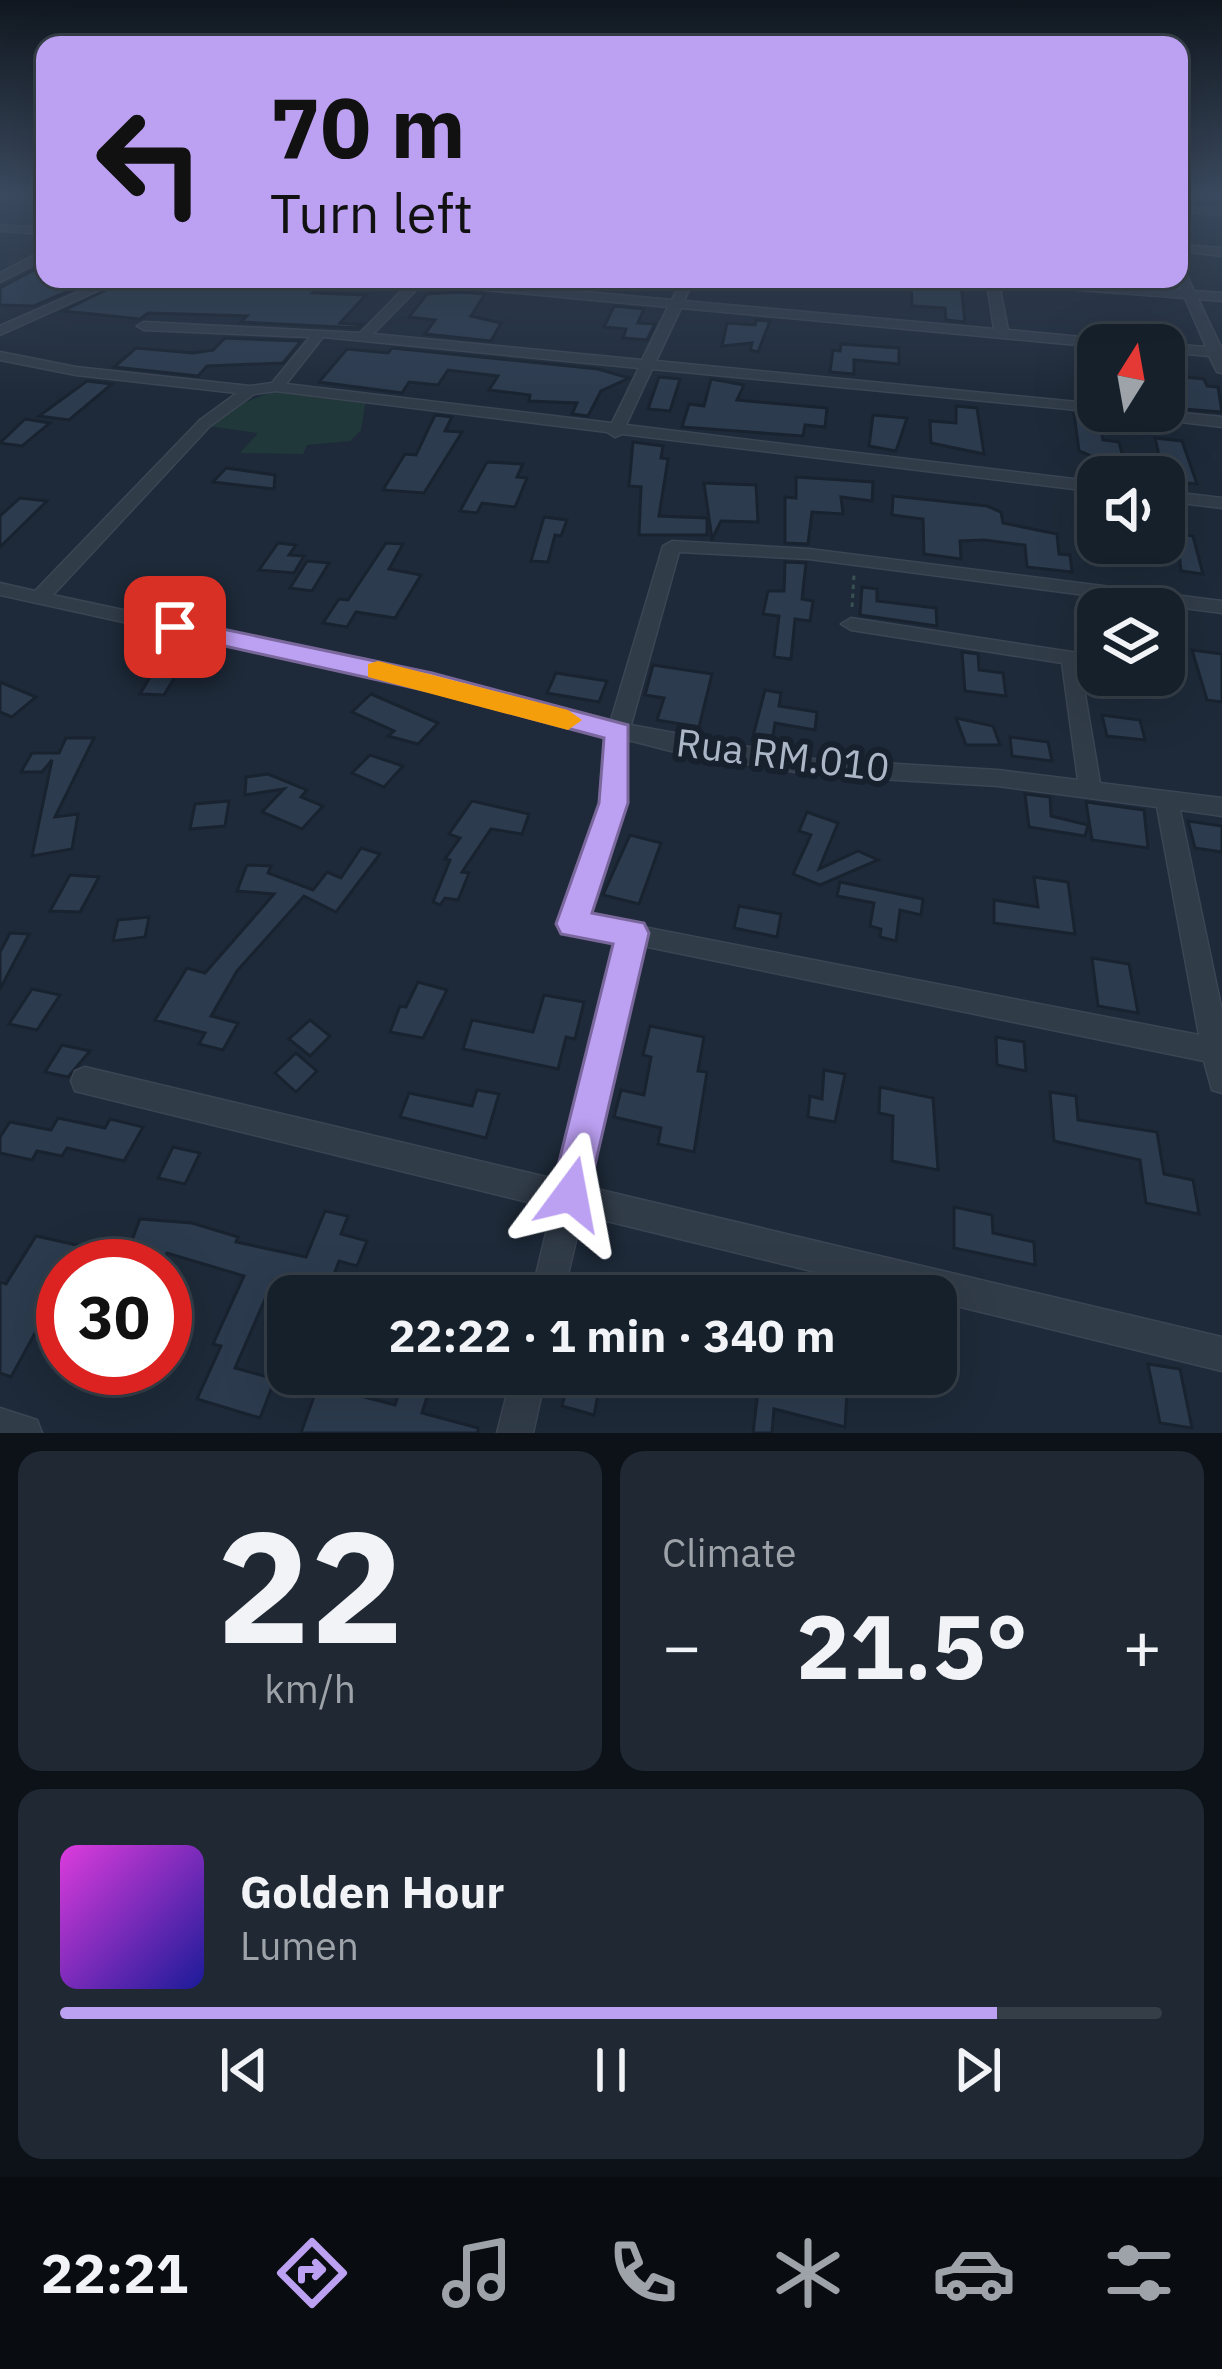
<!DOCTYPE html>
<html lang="en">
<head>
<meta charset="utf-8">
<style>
	:root { --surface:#16202b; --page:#1f2833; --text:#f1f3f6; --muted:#9ea3a9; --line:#353e47; --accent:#bca0f2 }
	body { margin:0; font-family:"IBM Plex Sans",sans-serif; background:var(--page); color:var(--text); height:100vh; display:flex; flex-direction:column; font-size:45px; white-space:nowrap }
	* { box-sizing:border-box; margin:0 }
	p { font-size:39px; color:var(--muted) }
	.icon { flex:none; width:66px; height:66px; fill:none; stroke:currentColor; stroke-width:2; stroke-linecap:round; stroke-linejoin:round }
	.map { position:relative; height:1433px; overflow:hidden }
	.drawer { display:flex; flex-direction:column; gap:18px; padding:18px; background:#0c1218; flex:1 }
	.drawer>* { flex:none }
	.hud { position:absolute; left:36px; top:36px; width:1152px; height:252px; border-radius:24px; box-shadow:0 12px 48px #0002,0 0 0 3px var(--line); background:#bca0f2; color:#111; overflow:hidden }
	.needle { width:78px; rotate:11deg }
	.buttons { position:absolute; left:1077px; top:324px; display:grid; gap:24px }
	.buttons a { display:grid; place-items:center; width:108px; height:108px; border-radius:24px; background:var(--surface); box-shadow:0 12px 48px #0002,0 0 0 3px var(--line); font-size:60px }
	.speed { position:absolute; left:36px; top:1239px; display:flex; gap:24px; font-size:60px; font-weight:700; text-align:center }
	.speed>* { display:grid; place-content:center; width:156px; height:156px; border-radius:50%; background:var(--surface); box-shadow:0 12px 48px #0002,0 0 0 3px var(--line); line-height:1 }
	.speed .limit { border:18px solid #d22; background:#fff; color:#111 }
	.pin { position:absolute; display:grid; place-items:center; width:102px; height:102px; color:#fff; margin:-51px; border-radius:24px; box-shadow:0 6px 18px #0006 }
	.me { position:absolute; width:132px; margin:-66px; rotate:13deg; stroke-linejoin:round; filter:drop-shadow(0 0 9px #0008) }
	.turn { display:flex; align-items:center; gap:42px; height:252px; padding:0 36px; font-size:54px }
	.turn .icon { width:156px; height:156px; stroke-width:2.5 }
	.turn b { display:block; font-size:84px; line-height:102px }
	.big { font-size:90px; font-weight:700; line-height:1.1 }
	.drawer .card { flex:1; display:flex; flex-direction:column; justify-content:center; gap:18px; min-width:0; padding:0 42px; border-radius:24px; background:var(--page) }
	.drawer .dial { align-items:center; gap:0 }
	.dial b { font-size:156px; line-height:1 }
	.song { display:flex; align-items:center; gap:36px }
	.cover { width:144px; height:144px; border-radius:18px; background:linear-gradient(135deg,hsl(300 70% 55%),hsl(240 70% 35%)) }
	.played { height:12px; border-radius:6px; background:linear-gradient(90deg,var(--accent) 85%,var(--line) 85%) }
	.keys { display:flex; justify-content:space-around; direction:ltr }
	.heat { display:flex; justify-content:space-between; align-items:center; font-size:66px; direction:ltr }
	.drawer .tiles { flex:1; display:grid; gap:18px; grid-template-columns:1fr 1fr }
	.card:last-child { grid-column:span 2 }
	.trip { position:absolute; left:267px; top:1275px; width:690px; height:120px; border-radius:24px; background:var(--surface); box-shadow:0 12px 48px #0002,0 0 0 3px var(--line); font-weight:700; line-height:120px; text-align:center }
	.menu { display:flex; height:192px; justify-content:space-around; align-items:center; background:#090d11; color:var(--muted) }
	.menu .icon { width:84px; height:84px }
	.menu .active { color:var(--accent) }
	.menu b { font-size:54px; color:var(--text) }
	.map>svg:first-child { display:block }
	.green { fill:#20383a }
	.building { fill:#2c3b4e; stroke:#192330; stroke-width:3 }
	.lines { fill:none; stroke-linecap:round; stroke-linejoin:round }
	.minor-casing { stroke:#3b4553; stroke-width:3 }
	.path { stroke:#385153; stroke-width:3; stroke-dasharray:4.5 4.5; stroke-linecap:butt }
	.minor { fill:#313c49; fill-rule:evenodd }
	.route { fill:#bca0f2; stroke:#7a689d; stroke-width:3 }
	.slow { fill:#f59e0b }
	.labels { text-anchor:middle; stroke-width:12; stroke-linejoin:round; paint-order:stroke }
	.street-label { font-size:39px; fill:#abb7c7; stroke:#17212e }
</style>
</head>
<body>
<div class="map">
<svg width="1222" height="1433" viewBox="0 0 1222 1433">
	<rect width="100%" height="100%" fill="#1e2a39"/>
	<polygon class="green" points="280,389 366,399 361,430 350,441 307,445 303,454 240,453 258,433 208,426 237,405"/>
	<g class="building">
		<polygon points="45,264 45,279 97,279 34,306 0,305 0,288"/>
		<polygon points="128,279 257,279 321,286 313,293 366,295 340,323 362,325 358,328 241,322 247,316 148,313 140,319 63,311"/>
		<polygon points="911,281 961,284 965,322 946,320 945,308 912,306"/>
		<polygon points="460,292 485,294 471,316 501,323 491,341 425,334 435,320 409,317 427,294"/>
		<polygon points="614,306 644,309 638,323 655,324 647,340 623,338 626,329 604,327"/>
		<polygon points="756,320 770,321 758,352 750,350 752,343 722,346 727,323 755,325"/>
		<polygon points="225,338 301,341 283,363 207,366 198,376 114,367 136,348 193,353 213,350"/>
		<polygon points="841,344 899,348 899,364 854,360 854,374 830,372 833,350 840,351"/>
		<polygon points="392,348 598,369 629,378 601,391 588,416 572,414 577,403 529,401 530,395 489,390 498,376 448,370 438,385 409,382 402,393 319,382 347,349 388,353"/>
		<polygon points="1164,375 1204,379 1207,386 1218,387 1222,412 1183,409 1178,393 1164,392"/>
		<polygon points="659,377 680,379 670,411 648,409"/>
		<polygon points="711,379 744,385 737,400 827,408 825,427 805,425 803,436 682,427 689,404 704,406"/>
		<polygon points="87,381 112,384 69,420 39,416"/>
		<polygon points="956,406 977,408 984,454 931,443 930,421 956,423"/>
		<polygon points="1074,414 1098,416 1103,440 1119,442 1128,476 1110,474 1109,465 1095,464 1094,457 1079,451"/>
		<polygon points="435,415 452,417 445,431 462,432 424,493 383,490 405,454 416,455"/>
		<polygon points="873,415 907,418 896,451 869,446"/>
		<polygon points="25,419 50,423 22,446 0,443"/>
		<polygon points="1155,438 1182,441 1197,484 1165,481"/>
		<polygon points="633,442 663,446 661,458 668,459 659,516 707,518 707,535 639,535 641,487 629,486"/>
		<polygon points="487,462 523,464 517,477 527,478 515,507 482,503 477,513 460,511"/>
		<polygon points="226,468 275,475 274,489 213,482"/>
		<polygon points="796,477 873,482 872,501 841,497 843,514 812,512 808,544 785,543 785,497 796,498"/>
		<polygon points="704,483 756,485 758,522 721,521 712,539"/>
		<polygon points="893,496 987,506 1001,512 1003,523 1057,534 1059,554 1070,555 1072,572 1027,567 1025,545 984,540 960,541 961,559 924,554 923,519 892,515"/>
		<polygon points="20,498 47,501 0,547 0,516"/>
		<polygon points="544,517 567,520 561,536 555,535 548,562 531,561"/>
		<polygon points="1177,534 1193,536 1203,574 1181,571"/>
		<polygon points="278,543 296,545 289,555 304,556 294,573 259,570"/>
		<polygon points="386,543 403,544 389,569 421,575 395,618 356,612 347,627 323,623 339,599 348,600"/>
		<polygon points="307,561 329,563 312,591 290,588"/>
		<polygon points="785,562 806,563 802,599 813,601 810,621 795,619 791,659 774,657 779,616 763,614 768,591 784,591"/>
		<polygon points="862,587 877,589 877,601 936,608 937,626 860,615"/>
		<polygon points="170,643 194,645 164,695 140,694"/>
		<polygon points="1192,650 1222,654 1222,702 1207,700"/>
		<polygon points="962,652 978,654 979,670 1003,673 1006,696 965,691"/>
		<polygon points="653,665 712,674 699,727 657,720 664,698 645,695"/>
		<polygon points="556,673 607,681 599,702 547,693"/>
		<polygon points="0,682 36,697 12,717 0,712"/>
		<polygon points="765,690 781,693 779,706 817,712 815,730 775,723 771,747 752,740"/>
		<polygon points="371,694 438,723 418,744 388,736 394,731 352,712"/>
		<polygon points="1102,715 1140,720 1145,740 1107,736"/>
		<polygon points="956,718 993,726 1000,745 966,745"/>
		<polygon points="1010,737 1048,742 1052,761 1012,756"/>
		<polygon points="66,738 94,738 55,817 78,814 72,849 32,856 52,760 42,772 21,772 32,753 59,753"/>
		<polygon points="370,755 403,766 384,787 352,773"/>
		<polygon points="268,774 307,790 301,797 323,806 302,829 262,812 284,789 245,795 246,777"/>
		<polygon points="1025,794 1050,797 1051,816 1088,825 1085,836 1029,827"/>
		<polygon points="229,801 225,826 190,829 195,804"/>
		<polygon points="472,801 529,814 522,834 491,829 462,872 469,873 458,900 445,898 440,905 433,902 450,860 445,859 460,838 449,834"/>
		<polygon points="1086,802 1144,810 1148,848 1092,840"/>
		<polygon points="807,812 838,823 819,869 858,851 878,860 820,885 793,874 811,835 799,831"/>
		<polygon points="1188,821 1222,826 1222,852 1195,848"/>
		<polygon points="630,835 661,843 639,904 603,895"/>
		<polygon points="361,848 380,854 336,912 304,896 237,971 211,1016 238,1023 223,1050 199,1044 205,1033 155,1020 187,968 205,973 274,894 237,891 247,865 271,866 268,873 313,890 327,872 341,878"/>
		<polygon points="70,875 99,877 80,912 50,911"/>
		<polygon points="1034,877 1068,882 1075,934 994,923 994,900 1038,907"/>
		<polygon points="840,882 923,899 921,915 900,910 896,941 880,937 881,929 870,926 874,903 837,896"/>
		<polygon points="739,906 781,914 777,937 734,928"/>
		<polygon points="149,917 145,937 113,941 118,920"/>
		<polygon points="10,933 29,934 0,989 0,952"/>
		<polygon points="1092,958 1129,964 1138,1013 1098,1006"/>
		<polygon points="418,982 447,990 423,1038 390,1032 400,1006 406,1007"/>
		<polygon points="32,989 60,995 37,1030 9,1024"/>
		<polygon points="544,995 584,1002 575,1039 566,1037 558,1069 463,1049 472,1020 533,1032"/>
		<polygon points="310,1020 330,1036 310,1056 289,1039"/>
		<polygon points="650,1026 704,1037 698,1071 707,1072 694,1152 658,1144 661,1128 614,1117 621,1090 644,1095 651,1057 643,1055"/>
		<polygon points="996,1037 1024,1042 1026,1071 997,1065"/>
		<polygon points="62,1045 90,1051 68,1077 45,1072"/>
		<polygon points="296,1053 317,1071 296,1092 275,1073"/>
		<polygon points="824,1070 845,1074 835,1122 808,1117 810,1096 822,1099"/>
		<polygon points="880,1087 933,1098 938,1170 892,1161 893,1116 879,1113"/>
		<polygon points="477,1090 499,1094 486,1138 400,1117 409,1093 472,1106"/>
		<polygon points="1050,1092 1076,1096 1078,1120 1157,1132 1164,1174 1193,1180 1199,1214 1146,1203 1140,1160 1054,1141"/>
		<polygon points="58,1118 105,1128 110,1119 143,1127 124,1161 67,1148 62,1156 37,1151 32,1160 0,1153 0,1137 10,1122 51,1130"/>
		<polygon points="173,1147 200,1153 185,1184 158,1178"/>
		<polygon points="954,1207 992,1215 993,1233 1034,1242 1035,1265 954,1248"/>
		<polygon points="325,1211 348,1216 341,1234 367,1241 357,1266 339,1261 327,1294 273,1281 235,1368 275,1379 260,1418 197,1399 221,1346 213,1344 244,1276 167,1253 160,1266 62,1266 42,1299 52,1302 11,1377 0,1373 0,1282 6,1284 36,1236 126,1256 140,1219 192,1223 238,1237 236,1242 306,1257"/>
		<polygon points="1148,1364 1180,1369 1192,1428 1160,1423"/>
		<polygon points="405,1374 434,1374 422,1413 478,1428 478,1433 301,1433 318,1385 395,1405"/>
		<polygon points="570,1374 601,1380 594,1415 562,1406"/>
		<polygon points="760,1374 848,1374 845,1427 774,1409 772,1433 753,1433"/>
	</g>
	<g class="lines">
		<defs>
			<g id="minor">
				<polygon points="1179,206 1222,209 1222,215 1179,212"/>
				<polygon points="0,225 45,228 45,234 0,231"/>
				<polygon points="1179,245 1222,248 1222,256 1179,251"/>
				<polygon points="45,250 45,259 0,282 0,273"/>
				<path d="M 1179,267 L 1185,271 L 1194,291 L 1222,293 L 1222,301 L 1198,299 L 1222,349 L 1222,373 L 1217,372 L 1209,356 L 1164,352 L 1164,345 L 1160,345 L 1164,344 L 1206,347 L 1185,298 L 999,284 L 1008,330 L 1124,341 L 1131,345 L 1098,347 L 681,308 L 656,361 L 1098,404 L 1098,411 L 1103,411 L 1098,412 L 652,369 L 626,425 L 1098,482 L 1098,492 L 622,434 L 615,437 L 607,432 L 276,391 L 254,394 L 210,426 L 53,595 L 432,676 L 611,720 L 663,546 L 672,541 L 809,549 L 1222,601 L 1222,613 L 809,559 L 679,552 L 631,725 L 813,759 L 998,770 L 1078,780 L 1062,663 L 851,630 L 841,624 L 851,618 L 1078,653 L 1100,783 L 1222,798 L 1222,816 L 1180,810 L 1222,1011 L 1222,1093 L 1212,1090 L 1204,1061 L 643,946 L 588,1187 L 1222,1337 L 1222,1371 L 936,1301 L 936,1296 L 914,1296 L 582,1215 L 563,1296 L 531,1296 L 552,1208 L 75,1091 L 71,1081 L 75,1071 L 85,1067 L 559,1180 L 618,942 L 563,932 L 559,924 L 602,803 L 607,735 L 432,690 L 0,595 L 0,583 L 35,591 L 200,420 L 237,393 L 76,375 L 0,360 L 0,352 L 76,367 L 250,386 L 272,383 L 310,337 L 144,330 L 137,326 L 144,322 L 360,333 L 409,283 L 400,279 L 446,279 L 672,300 L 682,279 L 694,279 L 684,301 L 994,329 L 987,283 L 975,279 L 1030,279 L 1181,290 L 1176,279 ZM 422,284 L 668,307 L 642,360 L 373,334 ZM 323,337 L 639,368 L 612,423 L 286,384 ZM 628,740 L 671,751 L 813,775 L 998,786 L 1157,807 L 1199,1035 L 587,916 L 624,803 Z"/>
				<polygon points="108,279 124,279 0,335 0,326"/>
				<polygon points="1116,411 1163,411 1222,417 1222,427 1123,415"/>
				<polygon points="1164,491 1222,498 1222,508 1164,501"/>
				<polygon points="512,1374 546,1374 533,1433 497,1433"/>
				<polygon points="0,1408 37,1420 42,1433 0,1433"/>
			</g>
		</defs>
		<use href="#minor" class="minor-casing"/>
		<polyline class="path" points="852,607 854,575"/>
		<use href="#minor" class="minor"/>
	</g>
	<linearGradient id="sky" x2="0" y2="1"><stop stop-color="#10171f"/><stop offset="0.49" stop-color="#3b4a5f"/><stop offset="1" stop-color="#3b4a5f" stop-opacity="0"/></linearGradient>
	<rect width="1222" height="397" fill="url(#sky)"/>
	<polygon class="route" points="175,619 432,673 628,725 628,803 592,913 644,923 649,933 585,1208 571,1214 557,1208 551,1194 613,944 561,934 556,924 599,803 604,738 432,692 166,633 163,627"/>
	<polygon class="slow" points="378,661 568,710 582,720 568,730 368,677 368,664"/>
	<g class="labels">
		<g class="street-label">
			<text transform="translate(783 755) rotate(7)" y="14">Rua RM.010</text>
		</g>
	</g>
</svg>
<div class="buttons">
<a><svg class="needle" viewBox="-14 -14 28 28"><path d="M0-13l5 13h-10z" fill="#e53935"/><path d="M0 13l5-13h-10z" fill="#9ea3a9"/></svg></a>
<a><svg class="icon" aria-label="sound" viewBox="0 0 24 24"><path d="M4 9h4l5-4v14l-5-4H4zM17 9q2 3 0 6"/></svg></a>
<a><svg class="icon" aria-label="layers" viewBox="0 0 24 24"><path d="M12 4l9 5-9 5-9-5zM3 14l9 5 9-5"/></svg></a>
</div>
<div class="speed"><div class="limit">30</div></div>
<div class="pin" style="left:175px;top:627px;background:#d93025"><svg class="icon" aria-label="arrive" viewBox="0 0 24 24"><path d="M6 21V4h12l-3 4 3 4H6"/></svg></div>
<svg class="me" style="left:571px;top:1194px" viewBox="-20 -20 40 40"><path d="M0-17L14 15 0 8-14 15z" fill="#bca0f2" stroke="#fff" stroke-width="4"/></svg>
<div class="trip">22:22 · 1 min · 340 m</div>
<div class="hud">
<div class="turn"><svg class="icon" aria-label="left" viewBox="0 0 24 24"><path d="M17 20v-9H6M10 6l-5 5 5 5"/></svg><div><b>70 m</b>Turn left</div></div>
</div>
</div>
<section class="drawer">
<div class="tiles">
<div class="card dial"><b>22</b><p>km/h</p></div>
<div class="card"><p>Climate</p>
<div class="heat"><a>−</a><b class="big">21.5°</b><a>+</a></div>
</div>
<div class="card">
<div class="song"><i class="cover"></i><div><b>Golden Hour</b><p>Lumen</p></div></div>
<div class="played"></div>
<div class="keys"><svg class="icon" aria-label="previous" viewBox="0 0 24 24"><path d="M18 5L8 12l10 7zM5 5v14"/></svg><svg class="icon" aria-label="pause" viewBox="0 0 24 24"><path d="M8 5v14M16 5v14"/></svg><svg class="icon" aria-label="next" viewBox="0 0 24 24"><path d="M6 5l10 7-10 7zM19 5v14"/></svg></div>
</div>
</div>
</section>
<nav class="menu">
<b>22:21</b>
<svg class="icon active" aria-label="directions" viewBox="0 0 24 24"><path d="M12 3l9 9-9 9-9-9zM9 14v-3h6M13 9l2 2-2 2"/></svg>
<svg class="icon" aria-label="music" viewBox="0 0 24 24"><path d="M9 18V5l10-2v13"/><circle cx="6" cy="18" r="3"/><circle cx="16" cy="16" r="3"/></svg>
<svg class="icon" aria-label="phone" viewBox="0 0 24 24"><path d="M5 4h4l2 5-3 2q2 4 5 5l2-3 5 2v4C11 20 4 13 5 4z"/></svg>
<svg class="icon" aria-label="climate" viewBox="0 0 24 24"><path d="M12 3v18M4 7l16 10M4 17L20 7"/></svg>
<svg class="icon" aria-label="car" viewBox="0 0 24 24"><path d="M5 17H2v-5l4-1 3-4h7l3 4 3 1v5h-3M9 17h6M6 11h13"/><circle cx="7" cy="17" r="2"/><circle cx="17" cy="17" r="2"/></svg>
<svg class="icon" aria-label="filters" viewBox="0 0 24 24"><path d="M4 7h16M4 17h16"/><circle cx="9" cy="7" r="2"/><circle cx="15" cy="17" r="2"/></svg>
</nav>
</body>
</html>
